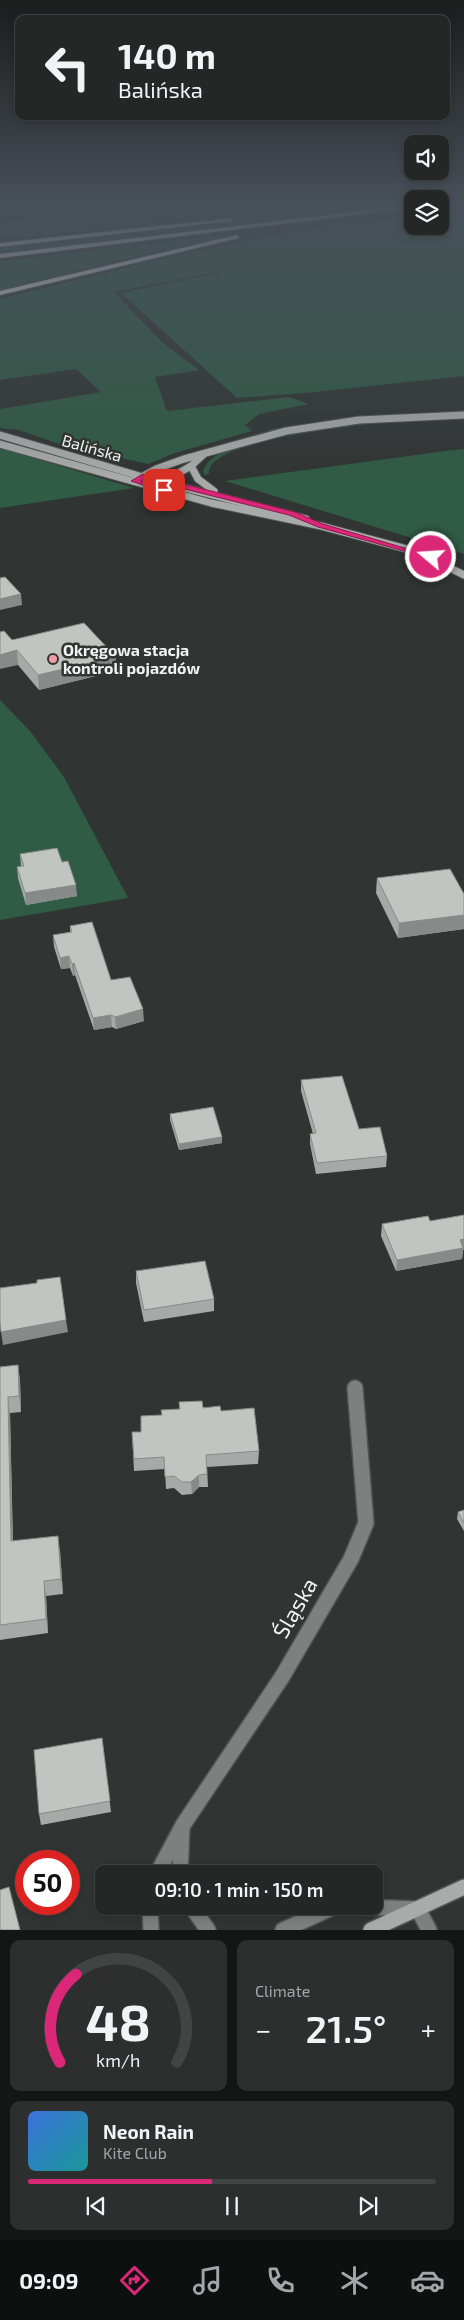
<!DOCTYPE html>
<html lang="en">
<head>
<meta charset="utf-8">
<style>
	:root { --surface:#242726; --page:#2c2f2e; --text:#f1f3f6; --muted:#a3a5a7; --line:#414443; --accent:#db2777 }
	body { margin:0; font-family:"Exo 2",sans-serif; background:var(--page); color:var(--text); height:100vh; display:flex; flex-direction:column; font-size:19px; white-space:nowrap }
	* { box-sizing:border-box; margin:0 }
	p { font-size:16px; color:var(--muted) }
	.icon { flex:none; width:28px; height:28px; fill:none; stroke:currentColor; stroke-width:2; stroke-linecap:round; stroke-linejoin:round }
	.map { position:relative; height:1930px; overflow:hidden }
	.panel { display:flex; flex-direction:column; gap:10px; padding:10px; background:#141515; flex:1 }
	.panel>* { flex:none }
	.top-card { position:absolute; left:15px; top:15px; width:435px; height:105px; border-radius:10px; box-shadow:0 2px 8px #0003,0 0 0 1px var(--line); background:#242726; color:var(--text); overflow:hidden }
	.buttons { position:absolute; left:404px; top:135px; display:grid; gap:10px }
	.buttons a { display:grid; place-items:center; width:45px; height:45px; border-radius:10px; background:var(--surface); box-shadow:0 2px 8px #0003,0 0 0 1px var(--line); font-size:25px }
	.speed { position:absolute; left:15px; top:1850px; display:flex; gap:10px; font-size:25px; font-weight:700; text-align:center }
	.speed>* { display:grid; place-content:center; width:65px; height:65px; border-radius:50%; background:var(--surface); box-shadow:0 2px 8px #0003,0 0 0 1px var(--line); line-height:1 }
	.speed .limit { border:8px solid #d22; background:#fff; color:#111 }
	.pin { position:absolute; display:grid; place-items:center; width:42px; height:42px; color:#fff; margin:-21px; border-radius:10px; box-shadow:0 2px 8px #0006 }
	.me { position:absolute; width:55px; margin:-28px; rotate:288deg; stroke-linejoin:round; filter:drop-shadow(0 0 4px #0008) }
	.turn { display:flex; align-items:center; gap:18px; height:105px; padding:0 20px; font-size:22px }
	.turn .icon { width:65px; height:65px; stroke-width:2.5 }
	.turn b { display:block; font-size:35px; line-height:42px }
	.big { font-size:38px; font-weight:600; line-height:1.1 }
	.panel .tile { flex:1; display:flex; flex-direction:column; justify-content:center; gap:8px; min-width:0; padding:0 18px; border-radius:10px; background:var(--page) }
	.panel .dial { align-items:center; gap:0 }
	.dial svg { height:130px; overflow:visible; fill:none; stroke:var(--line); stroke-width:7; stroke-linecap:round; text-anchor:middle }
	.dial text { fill:var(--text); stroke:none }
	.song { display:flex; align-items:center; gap:15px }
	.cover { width:60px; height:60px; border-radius:8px; background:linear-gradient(135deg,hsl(220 70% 55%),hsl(180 70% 35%)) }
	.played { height:5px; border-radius:2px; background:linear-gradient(90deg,var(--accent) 45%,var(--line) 45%) }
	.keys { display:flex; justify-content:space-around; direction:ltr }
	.heat { display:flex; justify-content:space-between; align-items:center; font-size:28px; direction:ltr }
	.panel .tiles { flex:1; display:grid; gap:10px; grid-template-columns:1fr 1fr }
	.tile:last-child { grid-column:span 2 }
	.trip { position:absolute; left:95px; top:1865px; width:288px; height:50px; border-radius:10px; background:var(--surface); box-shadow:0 2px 8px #0003,0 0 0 1px var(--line); font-weight:600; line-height:50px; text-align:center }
	.menu { display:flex; height:80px; justify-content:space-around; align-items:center; background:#0e100f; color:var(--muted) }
	.menu .icon { width:35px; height:35px }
	.menu .selected { color:var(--accent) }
	.menu b { font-size:22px; color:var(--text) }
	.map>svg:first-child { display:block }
	.green { fill:#305b44 }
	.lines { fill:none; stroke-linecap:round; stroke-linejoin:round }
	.minor-casing { stroke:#4f5351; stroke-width:18 }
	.secondary-far1-casing { stroke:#4f5351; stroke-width:9 }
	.secondary-casing { stroke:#4f5351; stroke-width:18 }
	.motorway-casing { stroke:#4f5351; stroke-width:3 }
	.minor { stroke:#7e807f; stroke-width:15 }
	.secondary-far1 { stroke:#a8aba9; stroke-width:7 }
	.secondary { stroke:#a8aba9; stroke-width:15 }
	.motorway { fill:#e6ebe8; fill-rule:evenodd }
	.wall { fill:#a5a9a7 }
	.shaded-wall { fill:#868a88 }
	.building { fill:#c0c5c2; stroke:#868a88 }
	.route { fill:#db2777; stroke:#8e194d }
	.poi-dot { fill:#f39aa9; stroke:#303432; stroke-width:2 }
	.labels { text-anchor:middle; stroke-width:5; stroke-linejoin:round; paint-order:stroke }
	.far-street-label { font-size:16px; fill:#f0f3f1; stroke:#303432 }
	.far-poi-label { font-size:16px; font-weight:bold; fill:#f0f3f1; stroke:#303432; text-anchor:start }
	.near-street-label { font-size:22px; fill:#f0f3f1; stroke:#303432 }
</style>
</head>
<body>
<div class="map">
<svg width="464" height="1930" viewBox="0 0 464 1930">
	<rect width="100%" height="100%" fill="#303432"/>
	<g class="green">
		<polygon points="142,208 284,208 0,240 0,221"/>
		<polygon points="334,208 387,208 0,254 0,247"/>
		<polygon points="464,210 464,376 305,393 237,398 121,293 259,264 114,292 162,342 199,370 155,377 167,411 289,397 309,404 259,414 245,425 252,431 175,453 148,464 62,445 19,430 0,428 0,409 101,392 76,369 0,380 0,299 169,257 274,235 320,227 412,216 412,226 440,226 440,213"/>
		<polygon points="262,230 154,252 0,290 0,261"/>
		<polygon points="357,417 267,431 151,464 272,429"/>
		<path d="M 407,420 C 380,423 203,438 209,474 L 204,475 L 203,470 C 205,467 207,463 209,461 C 236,434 367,422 407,420 Z"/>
		<polygon points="0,448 134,488 0,508"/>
		<polygon points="464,449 464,554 225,481 445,451"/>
		<polygon points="0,700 30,731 64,777 128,898 0,920"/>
	</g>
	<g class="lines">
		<defs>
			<g id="minor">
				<polyline points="157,1874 183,1825 282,1677 351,1559 366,1523 355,1388"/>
				<polyline points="180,1874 182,1828"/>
				<polyline points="150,1906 151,1930"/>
				<polyline points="191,1906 208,1930"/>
				<polyline points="283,1930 336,1906 418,1909 429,1930"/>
			</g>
			<g id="secondary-far1">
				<polyline points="0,435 143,477 306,519"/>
				<polyline points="0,444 211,503 321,526 418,552 464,575"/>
				<polyline points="191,466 198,479 214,491"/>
				<polyline points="134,481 156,469 184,459 286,431 359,420 464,415"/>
				<polyline points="161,483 191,466 203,455"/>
			</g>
			<polyline id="secondary" points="371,1930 464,1887"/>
			<g id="motorway">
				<polygon points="388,208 412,208 0,258 0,254"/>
				<polygon points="234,218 232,221 0,247 0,243"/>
				<polygon points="237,235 239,238 0,295 0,291"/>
			</g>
		</defs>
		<use href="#minor" class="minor-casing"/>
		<use href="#secondary-far1" class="secondary-far1-casing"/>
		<use href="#secondary" class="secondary-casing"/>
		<use href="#motorway" class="motorway-casing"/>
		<use href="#minor" class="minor"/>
		<use href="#secondary-far1" class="secondary-far1"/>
		<use href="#secondary" class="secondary"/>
		<use href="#motorway" class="motorway"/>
	</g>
	<g class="wall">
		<polygon points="12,640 116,671 39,690 18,665"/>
		<polygon points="20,854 62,862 77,896 26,905 18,878 17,867 21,866"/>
		<polygon points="377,878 464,894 464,929 398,938 376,893"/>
		<polygon points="70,926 111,980 144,1021 116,1029 112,1027 94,1030 75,975 73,976 70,968 61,969 54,947 53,935 70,932"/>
		<polygon points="301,1080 359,1129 387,1156 386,1167 316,1174 310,1144 310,1134 313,1134 301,1091"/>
		<polygon points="170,1114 222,1137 222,1143 179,1150 170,1120"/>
		<polygon points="430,1221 463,1250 462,1259 396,1271 381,1236 382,1224"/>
		<polygon points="136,1271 214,1299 214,1311 144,1322 136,1283"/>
		<polygon points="18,1365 20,1381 21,1412 10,1413 13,1541 60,1551 63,1594 46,1596 48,1633 0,1640 0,1367"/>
		<polygon points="179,1402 221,1411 259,1451 258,1464 207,1467 208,1487 199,1487 192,1494 182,1495 174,1488 166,1489 165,1469 134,1471 132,1432 141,1432 162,1415 179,1409"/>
		<polygon points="464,1510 464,1531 457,1519 458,1512"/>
		<polygon points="102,1738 111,1812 41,1825 39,1814"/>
	</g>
	<g class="shaded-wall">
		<polygon points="21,594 22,605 0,610 0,599"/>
		<polygon points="17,650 18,665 0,669 0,655"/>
		<polygon points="116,657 116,671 39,690 38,675"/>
		<polygon points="76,885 77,896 26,905 25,893"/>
		<polygon points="464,915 464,929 398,938 399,923"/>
		<polygon points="69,956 70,968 61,969 60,958"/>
		<polygon points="74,963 75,975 73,976 72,964"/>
		<polygon points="143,1009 144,1021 116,1029 115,1017"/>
		<polygon points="111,1015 112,1027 94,1030 93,1018"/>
		<polygon points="222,1137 222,1143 179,1150 179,1144"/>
		<polygon points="464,1239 464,1250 463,1250 462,1259 396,1271 397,1260"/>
		<polygon points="66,1320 68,1332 3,1345 1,1332"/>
		<polygon points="18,1365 20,1381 21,1412 19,1396"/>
		<polygon points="8,1397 10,1413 13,1556 11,1541"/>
		<polygon points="199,1475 199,1487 192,1494 191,1482"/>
		<polygon points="58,1536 60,1551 63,1594 61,1579"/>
		<polygon points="44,1581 46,1596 48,1633 46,1619"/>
	</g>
	<g class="building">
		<polygon points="5,577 21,594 0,599 0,578"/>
		<polygon points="84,623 116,657 38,675 17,650 0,655 0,632 4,631 12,640"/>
		<polygon points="57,848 62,862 68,861 76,885 25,893 17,867 24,866 20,854"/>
		<polygon points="450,869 464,894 464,915 399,923 377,878"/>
		<polygon points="92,922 111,980 130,977 143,1009 115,1017 111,1015 93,1018 74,963 72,964 69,956 60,958 53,935 72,932 70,926"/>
		<polygon points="342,1076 359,1129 380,1127 387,1156 317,1163 310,1134 316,1133 301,1080"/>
		<polygon points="213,1107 222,1137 179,1144 170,1114"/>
		<polygon points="464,1215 464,1239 460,1240 463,1248 397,1260 382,1224 428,1216 430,1221"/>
		<polygon points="205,1261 214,1299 144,1310 136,1271"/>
		<polygon points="60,1277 66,1320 1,1332 0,1322 0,1288 37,1283 37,1280"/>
		<polygon points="18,1365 19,1396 8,1397 11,1541 58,1536 61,1579 44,1581 46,1619 0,1625 0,1367"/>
		<polygon points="202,1401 203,1408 220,1406 221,1411 254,1408 259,1451 206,1455 207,1474 199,1475 191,1482 182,1482 174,1476 165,1477 164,1457 134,1459 132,1432 141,1432 141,1416 162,1415 161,1410 180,1409 179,1402"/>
		<polygon points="464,1510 464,1523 458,1512"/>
		<polygon points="102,1738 110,1801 39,1814 34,1750"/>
		<polygon points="9,1887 20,1930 0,1930 0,1890"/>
	</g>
	<linearGradient id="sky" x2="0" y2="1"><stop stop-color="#1a1d1c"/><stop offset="0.43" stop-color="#48505a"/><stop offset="1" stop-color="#48505a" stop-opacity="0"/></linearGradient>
	<rect width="464" height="479" fill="url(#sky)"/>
	<polygon class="route" points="143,474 295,512 323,524 435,557 429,558 318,527 289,515 144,479 141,481 168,490 164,492 131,481"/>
	<circle class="poi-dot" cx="53" cy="659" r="5"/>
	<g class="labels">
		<g class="far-street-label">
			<text transform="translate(92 448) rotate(16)" y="6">Balińska</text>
		</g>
		<g class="far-poi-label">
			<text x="63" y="656">Okręgowa stacja<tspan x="63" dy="18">kontroli pojazdów</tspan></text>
		</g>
		<g class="near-street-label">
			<text transform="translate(295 1608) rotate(-60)" y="8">Śląska</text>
		</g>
	</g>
</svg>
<div class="buttons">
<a><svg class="icon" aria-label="sound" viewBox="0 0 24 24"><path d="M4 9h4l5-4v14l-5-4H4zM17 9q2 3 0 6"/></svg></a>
<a><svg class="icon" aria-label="layers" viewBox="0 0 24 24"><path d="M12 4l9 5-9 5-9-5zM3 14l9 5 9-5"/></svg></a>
</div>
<div class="speed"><div class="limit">50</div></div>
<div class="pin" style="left:164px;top:490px;background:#d93025"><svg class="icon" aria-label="arrive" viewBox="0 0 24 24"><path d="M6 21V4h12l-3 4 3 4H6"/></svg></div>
<svg class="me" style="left:431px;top:557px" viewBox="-20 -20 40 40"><circle r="17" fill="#db2777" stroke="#fff" stroke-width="3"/><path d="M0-11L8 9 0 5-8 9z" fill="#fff"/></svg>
<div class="trip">09:10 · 1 min · 150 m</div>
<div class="top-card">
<div class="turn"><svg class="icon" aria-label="left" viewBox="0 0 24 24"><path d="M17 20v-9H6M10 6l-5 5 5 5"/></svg><div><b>140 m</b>Balińska</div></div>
</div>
</div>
<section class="panel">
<div class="tiles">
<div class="tile dial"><svg viewBox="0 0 100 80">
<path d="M14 69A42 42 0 1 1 86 69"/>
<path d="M14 69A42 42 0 0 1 24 15" stroke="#db2777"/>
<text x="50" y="56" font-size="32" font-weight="700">48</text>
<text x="50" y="72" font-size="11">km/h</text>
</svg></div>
<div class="tile"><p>Climate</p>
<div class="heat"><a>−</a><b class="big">21.5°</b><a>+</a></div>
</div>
<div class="tile">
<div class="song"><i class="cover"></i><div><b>Neon Rain</b><p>Kite Club</p></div></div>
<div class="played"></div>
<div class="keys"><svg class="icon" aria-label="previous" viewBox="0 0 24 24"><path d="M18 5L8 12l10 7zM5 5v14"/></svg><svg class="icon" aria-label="pause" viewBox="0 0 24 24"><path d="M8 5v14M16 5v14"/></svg><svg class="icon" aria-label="next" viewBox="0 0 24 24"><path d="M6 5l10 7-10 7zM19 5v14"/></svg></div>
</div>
</div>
</section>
<nav class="menu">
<b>09:09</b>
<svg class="icon selected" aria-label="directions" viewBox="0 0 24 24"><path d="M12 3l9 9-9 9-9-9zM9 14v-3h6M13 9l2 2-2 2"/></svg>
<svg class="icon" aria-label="music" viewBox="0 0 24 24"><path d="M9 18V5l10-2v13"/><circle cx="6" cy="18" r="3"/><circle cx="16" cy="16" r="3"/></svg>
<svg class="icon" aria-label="phone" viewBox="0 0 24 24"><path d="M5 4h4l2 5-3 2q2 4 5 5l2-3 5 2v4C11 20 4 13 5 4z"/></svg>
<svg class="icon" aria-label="climate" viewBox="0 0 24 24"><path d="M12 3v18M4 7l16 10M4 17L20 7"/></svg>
<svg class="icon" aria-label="car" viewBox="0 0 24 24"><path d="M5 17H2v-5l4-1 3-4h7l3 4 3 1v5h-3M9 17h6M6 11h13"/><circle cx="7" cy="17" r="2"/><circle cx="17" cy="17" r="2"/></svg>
</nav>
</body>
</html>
